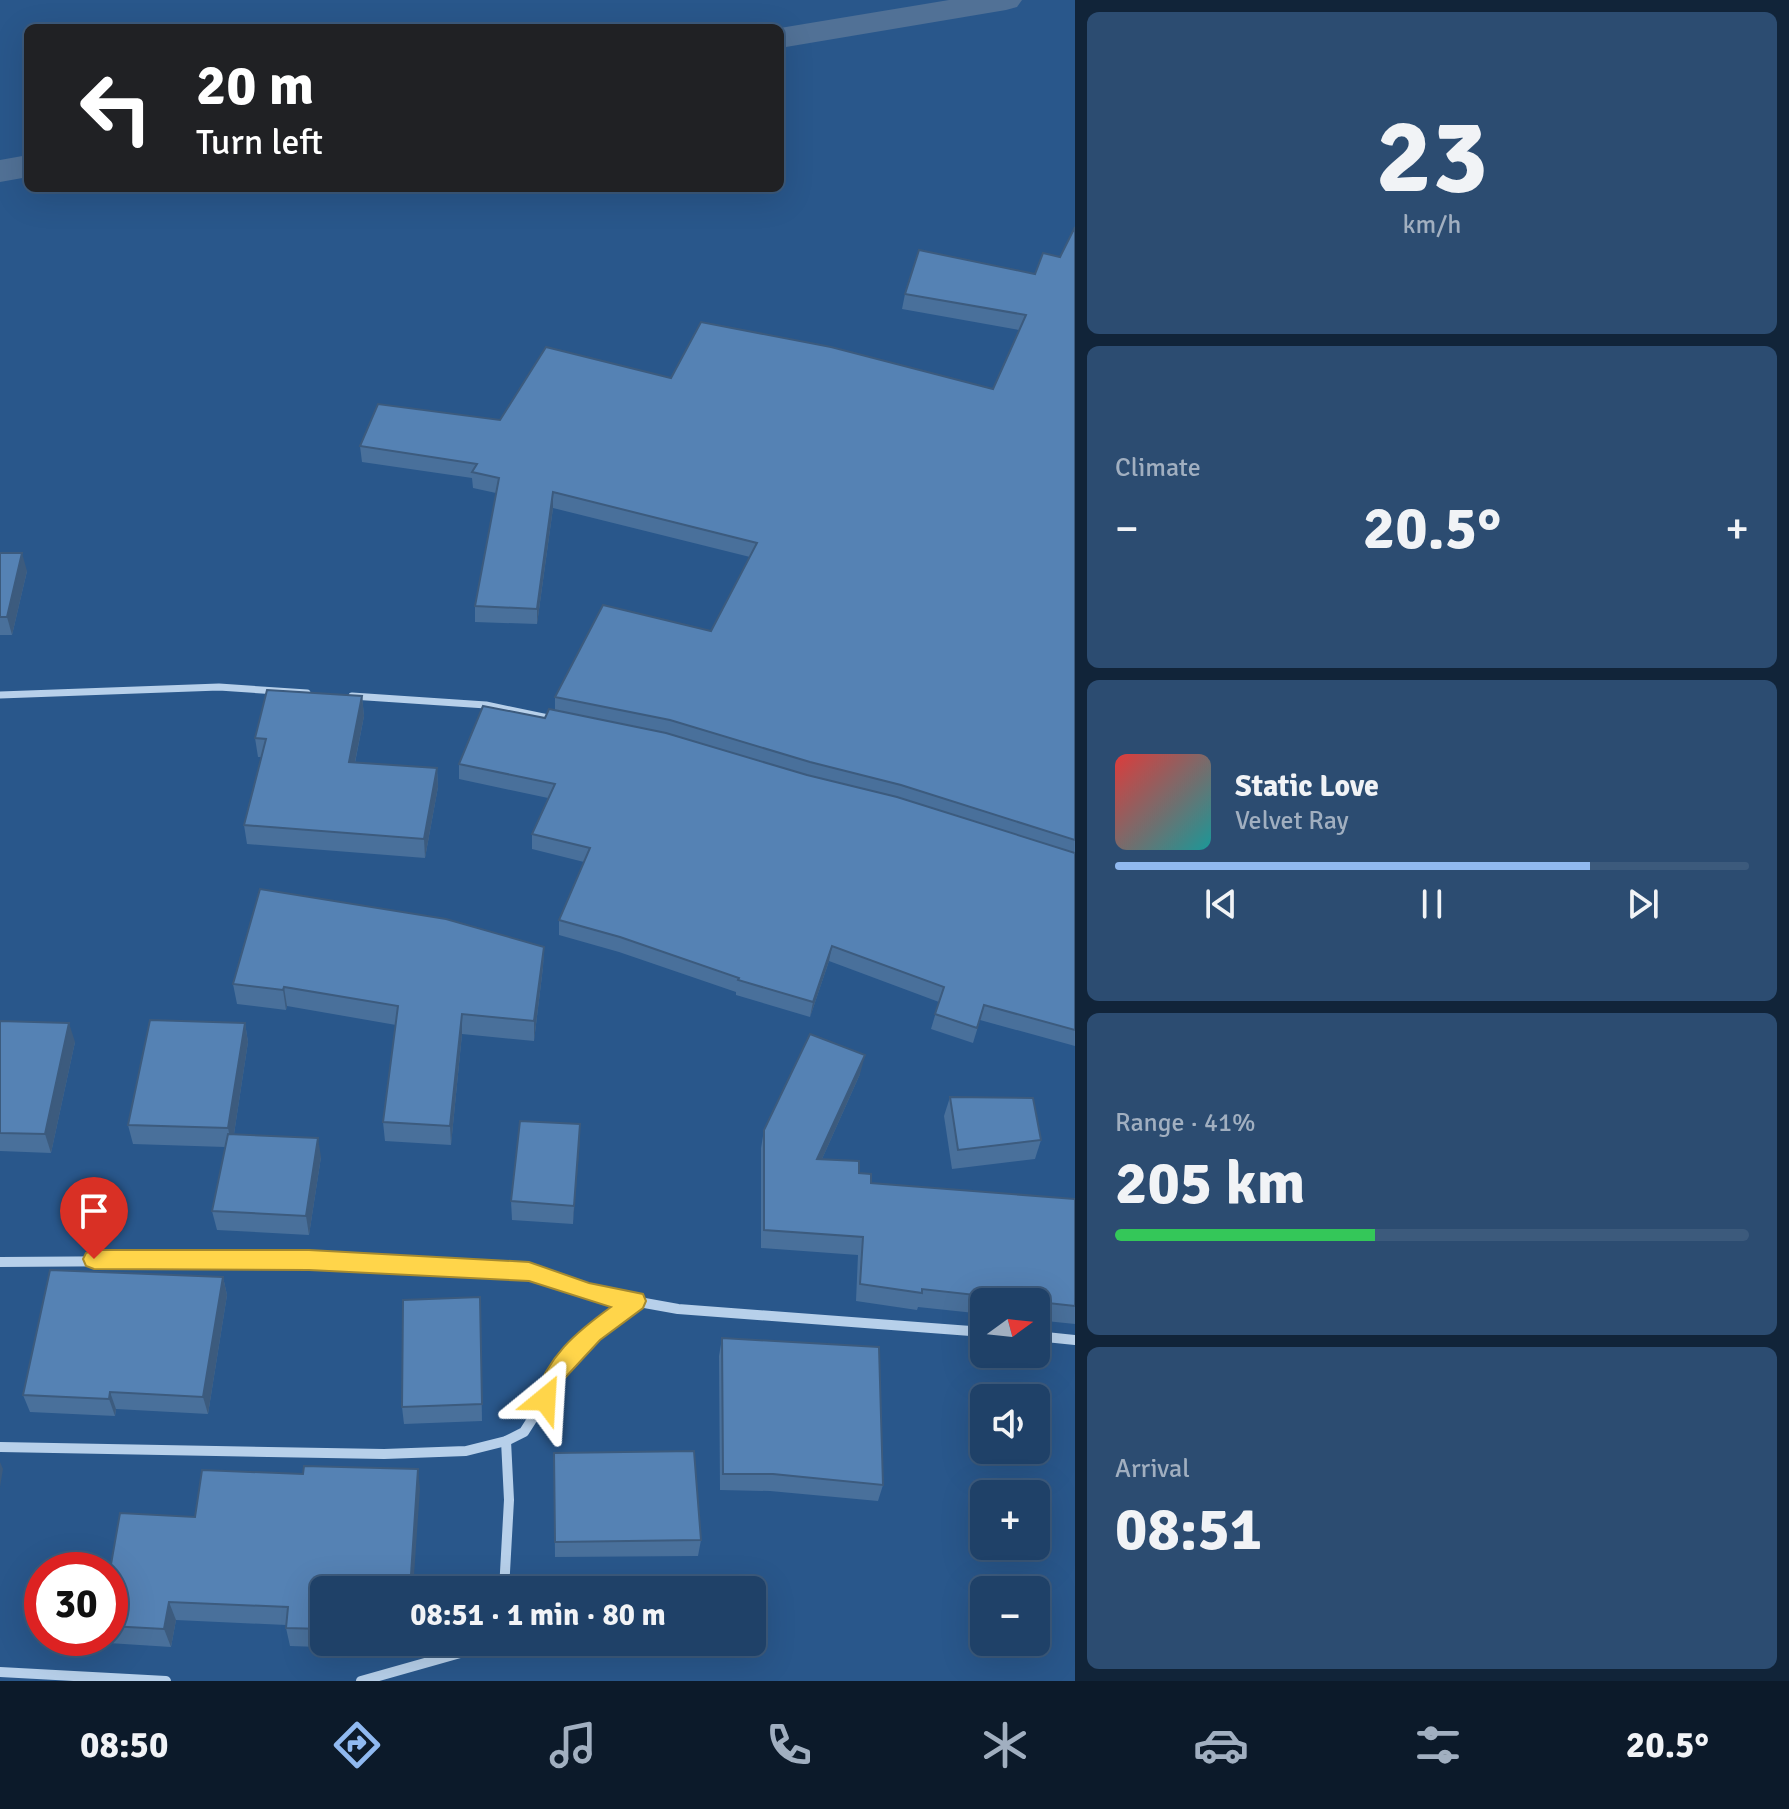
<!DOCTYPE html>
<html lang="en">
<head>
<meta charset="utf-8">
<style>
	:root { --surface:#1f4168; --page:#2c4c71; --text:#f1f3f6; --muted:#a1afc0; --line:#3c5a7c; --accent:#90b9f0 }
	body { margin:0; font-family:Signika,sans-serif; background:var(--page); color:var(--text); height:100vh; display:flex; flex-direction:column; font-size:30px; white-space:nowrap }
	* { box-sizing:border-box; margin:0 }
	p { font-size:26px; color:var(--muted) }
	.icon { flex:none; width:44px; height:44px; fill:none; stroke:currentColor; stroke-width:2; stroke-linecap:round; stroke-linejoin:round }
	.map { position:relative; flex:1; overflow:hidden }
	.side { display:flex; flex-direction:column; gap:12px; padding:12px; background:#112439; width:714px }
	.side>* { flex:none }
	.top-card { position:absolute; left:24px; top:24px; width:760px; height:168px; border-radius:12px; box-shadow:0 8px 32px #0002,0 0 0 2px var(--line); background:#202124; color:#fff; overflow:hidden }
	.needle { width:52px; rotate:75deg }
	.controls { position:absolute; left:970px; top:1288px; display:grid; gap:16px }
	.controls a { display:grid; place-items:center; width:80px; height:80px; border-radius:12px; background:var(--surface); box-shadow:0 8px 32px #0002,0 0 0 2px var(--line); font-size:40px }
	.speed { position:absolute; left:24px; top:1552px; display:flex; gap:16px; font-size:40px; font-weight:700; text-align:center }
	.speed>* { display:grid; place-content:center; width:104px; height:104px; border-radius:50%; background:var(--surface); box-shadow:0 8px 32px #0002,0 0 0 2px var(--line); line-height:1 }
	.speed .limit { border:12px solid #d22; background:#fff; color:#111 }
	.pin { position:absolute; display:grid; place-items:center; width:68px; height:68px; color:#fff; margin:-82px -34px; border-radius:50% 50% 50% 0; rotate:-45deg; box-shadow:0 0 8px #0007 }
	.pin .icon { rotate:45deg }
	.me { position:absolute; width:88px; margin:-44px; rotate:27deg; stroke-linejoin:round; filter:drop-shadow(0 0 6px #0008) }
	.turn { display:flex; align-items:center; gap:28px; height:168px; padding:0 40px; font-size:36px }
	.turn .icon { width:104px; height:104px; stroke-width:2.5 }
	.turn b { display:block; font-size:56px; line-height:68px }
	.big { font-size:60px; font-weight:700; line-height:1.1 }
	.side .widget { flex:1; display:flex; flex-direction:column; justify-content:center; gap:12px; min-width:0; padding:0 28px; border-radius:12px; background:var(--page) }
	.side .dial { align-items:center; gap:0 }
	.dial b { font-size:104px; line-height:1 }
	.song { display:flex; align-items:center; gap:24px }
	.cover { width:96px; height:96px; border-radius:12px; background:linear-gradient(135deg,hsl(0 70% 55%),hsl(180 70% 35%)) }
	.played { height:8px; border-radius:4px; background:linear-gradient(90deg,var(--accent) 75%,var(--line) 75%) }
	.keys { display:flex; justify-content:space-around; direction:ltr }
	.heat { display:flex; justify-content:space-between; align-items:center; font-size:44px; direction:ltr }
	.charge { height:12px; border-radius:6px; background:linear-gradient(90deg,#34c759 41%,var(--line) 0) }
	.trip { position:absolute; left:310px; top:1576px; width:456px; height:80px; border-radius:12px; background:var(--surface); box-shadow:0 8px 32px #0002,0 0 0 2px var(--line); font-weight:700; line-height:80px; text-align:center }
	.dock { display:flex; height:128px; justify-content:space-around; align-items:center; background:#0c1a2a; color:var(--muted) }
	.dock .icon { width:56px; height:56px }
	.dock .active { color:var(--accent) }
	.dock b { font-size:36px; color:var(--text) }
	main { display:flex; flex:1; min-height:0 }
	.map>svg:first-child { display:block }
	.lines { fill:none; stroke-linecap:round; stroke-linejoin:round }
	.canal { fill:#517196; fill-rule:evenodd }
	.minor-far1 { stroke:#b7d0ea; stroke-width:7 }
	.minor { stroke:#b7d0ea; stroke-width:10 }
	.wall { fill:#49709b }
	.shaded-wall { fill:#3c5b7e }
	.building { fill:#5582b4; stroke:#3c5b7e; stroke-width:2 }
	.route { fill:#ffd54a; stroke:#a68a30; stroke-width:2 }
</style>
</head>
<body>
<main>
<div class="map">
<svg width="1075" height="1681" viewBox="0 0 1075 1681">
	<rect width="100%" height="100%" fill="#29578b"/>
	<g class="lines">
		<g class="canal">
			<polygon points="949,0 1022,0 1017,7 1006,10 780,48 780,28"/>
			<polygon points="28,155 28,177 0,182 0,160"/>
		</g>
		<g class="minor-far1">
			<polyline points="0,695 219,687 307,693"/>
			<polyline points="352,696 486,705 553,719"/>
		</g>
		<g class="minor">
			<polyline points="0,1262 309,1260 529,1271 589,1293 678,1309 984,1332"/>
			<polyline points="1036,1336 1075,1340"/>
			<polyline points="0,1447 384,1454 466,1451 506,1441 524,1432 545,1399 553,1375 593,1333 635,1301"/>
			<polyline points="504,1590 509,1500 506,1441"/>
			<polyline points="0,1672 166,1681"/>
			<polyline points="361,1681 478,1648 484,1642"/>
		</g>
	</g>
	<g class="wall">
		<polygon points="1075,227 1075,1046 980,1020 973,1043 931,1029 939,1002 829,961 810,1017 736,995 736,992 619,952 559,935 559,920 584,862 532,849 532,834 548,798 459,779 459,764 545,718 555,710 555,697 711,631 750,557 553,508 537,624 475,622 475,606 496,493 473,488 472,478 362,462 360,446 500,420 671,378 993,389 1019,330 902,309 905,294 1035,274 1060,257"/>
		<polygon points="0,553 27,571 12,635 0,635"/>
		<polygon points="362,696 364,716 355,763 437,768 438,787 425,858 247,844 244,825 261,757 258,757 255,738"/>
		<polygon points="544,947 543,967 534,1041 462,1034 451,1145 385,1141 383,1122 396,1025 287,1006 286,1010 237,1004 233,984"/>
		<polygon points="0,1021 75,1042 51,1153 0,1151"/>
		<polygon points="245,1023 248,1042 234,1134 321,1157 309,1235 217,1230 212,1211 225,1147 133,1144 128,1125"/>
		<polygon points="860,1074 822,1159 859,1173 871,1183 1075,1199 1075,1324 1036,1320 1036,1302 984,1302 984,1314 918,1307 917,1310 856,1301 858,1255 761,1248 761,1148 764,1130"/>
		<polygon points="950,1097 1041,1140 1035,1159 952,1169 944,1116"/>
		<polygon points="580,1124 573,1224 512,1220 511,1201"/>
		<polygon points="223,1277 227,1295 208,1414 116,1409 115,1416 30,1412 23,1395"/>
		<polygon points="480,1297 482,1421 404,1424 402,1407"/>
		<polygon points="722,1338 883,1485 878,1501 770,1491 720,1490 719,1356"/>
		<polygon points="554,1453 701,1540 698,1556 555,1557"/>
		<polygon points="420,1489 324,1590 324,1642 410,1642 409,1650 290,1646 286,1628 286,1625 176,1620 171,1647 108,1643 105,1638 110,1638 110,1570 195,1517"/>
	</g>
	<g class="shaded-wall">
		<polygon points="553,492 553,508 537,624 537,609"/>
		<polygon points="22,553 27,571 12,635 7,617"/>
		<polygon points="362,696 364,716 351,782 349,762"/>
		<polygon points="437,768 438,787 425,858 424,839"/>
		<polygon points="832,946 829,961 810,1017 813,1002"/>
		<polygon points="544,947 543,967 534,1041 534,1021"/>
		<polygon points="284,987 287,1006 286,1010 283,990"/>
		<polygon points="462,1014 462,1034 451,1145 450,1126"/>
		<polygon points="69,1023 75,1042 51,1153 45,1134"/>
		<polygon points="245,1023 248,1042 232,1147 228,1128"/>
		<polygon points="865,1055 860,1074 814,1177 817,1159"/>
		<polygon points="580,1124 580,1143 573,1224 574,1206"/>
		<polygon points="318,1138 321,1157 309,1235 306,1216"/>
		<polygon points="223,1277 227,1295 208,1414 203,1397"/>
		<polygon points="110,1392 116,1409 115,1416 109,1399"/>
		<polygon points="0,1462 3,1469 0,1487"/>
		<polygon points="418,1469 420,1489 413,1590 410,1590"/>
		<polygon points="169,1602 176,1620 171,1647 164,1629"/>
	</g>
	<g class="building">
		<polygon points="1075,227 1075,840 901,785 810,762 670,720 555,697 603,605 711,631 757,543 553,492 537,609 475,606 499,478 472,472 477,464 360,446 378,404 500,420 546,347 671,378 701,322 831,347 993,389 1026,315 905,294 919,250 1035,274 1043,253 1060,257"/>
		<polygon points="0,553 22,553 7,617 0,617"/>
		<polygon points="267,690 362,696 349,762 437,768 424,839 244,825 266,739 255,738"/>
		<polygon points="483,706 545,718 549,709 666,733 807,775 897,797 1075,853 1075,1030 984,1005 977,1028 935,1014 944,987 832,946 813,1002 738,980 739,978 620,937 559,920 590,848 532,834 555,784 459,764"/>
		<polygon points="260,889 446,919 544,947 534,1021 462,1014 450,1126 383,1122 398,1006 284,987 283,990 233,984"/>
		<polygon points="150,1020 245,1023 228,1128 128,1125"/>
		<polygon points="0,1021 69,1023 45,1134 0,1133"/>
		<polygon points="810,1034 865,1055 817,1159 859,1161 859,1173 871,1174 871,1183 1075,1199 1075,1306 922,1289 922,1293 860,1284 863,1237 764,1230 764,1130"/>
		<polygon points="950,1097 1033,1098 1041,1140 958,1150"/>
		<polygon points="520,1121 580,1124 574,1206 511,1201"/>
		<polygon points="228,1134 318,1138 306,1216 212,1211"/>
		<polygon points="50,1270 223,1277 203,1397 110,1392 109,1399 23,1395"/>
		<polygon points="480,1297 482,1404 402,1407 403,1300"/>
		<polygon points="722,1338 879,1347 883,1485 773,1474 723,1474"/>
		<polygon points="694,1451 701,1540 555,1542 554,1453"/>
		<polygon points="304,1466 418,1469 410,1590 324,1590 324,1629 286,1628 288,1607 169,1602 164,1629 110,1626 110,1570 120,1513 195,1517 202,1470 303,1474"/>
	</g>
	<path class="route" d="M 94,1250 L 309,1250 L 529,1262 L 589,1283 L 643,1294 L 646,1301 L 643,1308 L 600,1340 L 562,1381 L 553,1407 L 545,1410 L 537,1407 L 534,1399 C 548,1356 575,1333 611,1307 L 529,1281 L 309,1270 L 94,1269 L 86,1266 L 83,1259 L 86,1253 Z"/>
</svg>
<div class="controls">
<a><svg class="needle" viewBox="-14 -14 28 28"><path d="M0-13l5 13h-10z" fill="#e53935"/><path d="M0 13l5-13h-10z" fill="#a1afc0"/></svg></a>
<a><svg class="icon" aria-label="sound" viewBox="0 0 24 24"><path d="M4 9h4l5-4v14l-5-4H4zM17 9q2 3 0 6"/></svg></a>
<a>+</a>
<a>−</a>
</div>
<div class="speed"><div class="limit">30</div></div>
<div class="pin" style="left:94px;top:1259px;background:#d93025"><svg class="icon" aria-label="arrive" viewBox="0 0 24 24"><path d="M6 21V4h12l-3 4 3 4H6"/></svg></div>
<svg class="me" style="left:545px;top:1399px" viewBox="-20 -20 40 40"><path d="M0-17L14 15 0 8-14 15z" fill="#ffd54a" stroke="#fff" stroke-width="4"/></svg>
<div class="trip">08:51 · 1 min · 80 m</div>
<div class="top-card">
<div class="turn"><svg class="icon" aria-label="left" viewBox="0 0 24 24"><path d="M17 20v-9H6M10 6l-5 5 5 5"/></svg><div><b>20 m</b>Turn left</div></div>
</div>
</div>
<section class="side">
<div class="widget dial"><b>23</b><p>km/h</p></div>
<div class="widget"><p>Climate</p>
<div class="heat"><a>−</a><b class="big">20.5°</b><a>+</a></div>
</div>
<div class="widget">
<div class="song"><i class="cover"></i><div><b>Static Love</b><p>Velvet Ray</p></div></div>
<div class="played"></div>
<div class="keys"><svg class="icon" aria-label="previous" viewBox="0 0 24 24"><path d="M18 5L8 12l10 7zM5 5v14"/></svg><svg class="icon" aria-label="pause" viewBox="0 0 24 24"><path d="M8 5v14M16 5v14"/></svg><svg class="icon" aria-label="next" viewBox="0 0 24 24"><path d="M6 5l10 7-10 7zM19 5v14"/></svg></div>
</div>
<div class="widget"><p>Range · 41%</p><b class="big">205 km</b><div class="charge"></div></div>
<div class="widget"><p>Arrival</p><b class="big">08:51</b></div>
</section>
</main>
<nav class="dock">
<b>08:50</b>
<svg class="icon active" aria-label="directions" viewBox="0 0 24 24"><path d="M12 3l9 9-9 9-9-9zM9 14v-3h6M13 9l2 2-2 2"/></svg>
<svg class="icon" aria-label="music" viewBox="0 0 24 24"><path d="M9 18V5l10-2v13"/><circle cx="6" cy="18" r="3"/><circle cx="16" cy="16" r="3"/></svg>
<svg class="icon" aria-label="phone" viewBox="0 0 24 24"><path d="M5 4h4l2 5-3 2q2 4 5 5l2-3 5 2v4C11 20 4 13 5 4z"/></svg>
<svg class="icon" aria-label="climate" viewBox="0 0 24 24"><path d="M12 3v18M4 7l16 10M4 17L20 7"/></svg>
<svg class="icon" aria-label="car" viewBox="0 0 24 24"><path d="M5 17H2v-5l4-1 3-4h7l3 4 3 1v5h-3M9 17h6M6 11h13"/><circle cx="7" cy="17" r="2"/><circle cx="17" cy="17" r="2"/></svg>
<svg class="icon" aria-label="filters" viewBox="0 0 24 24"><path d="M4 7h16M4 17h16"/><circle cx="9" cy="7" r="2"/><circle cx="15" cy="17" r="2"/></svg>
<b>20.5°</b>
</nav>
</body>
</html>
